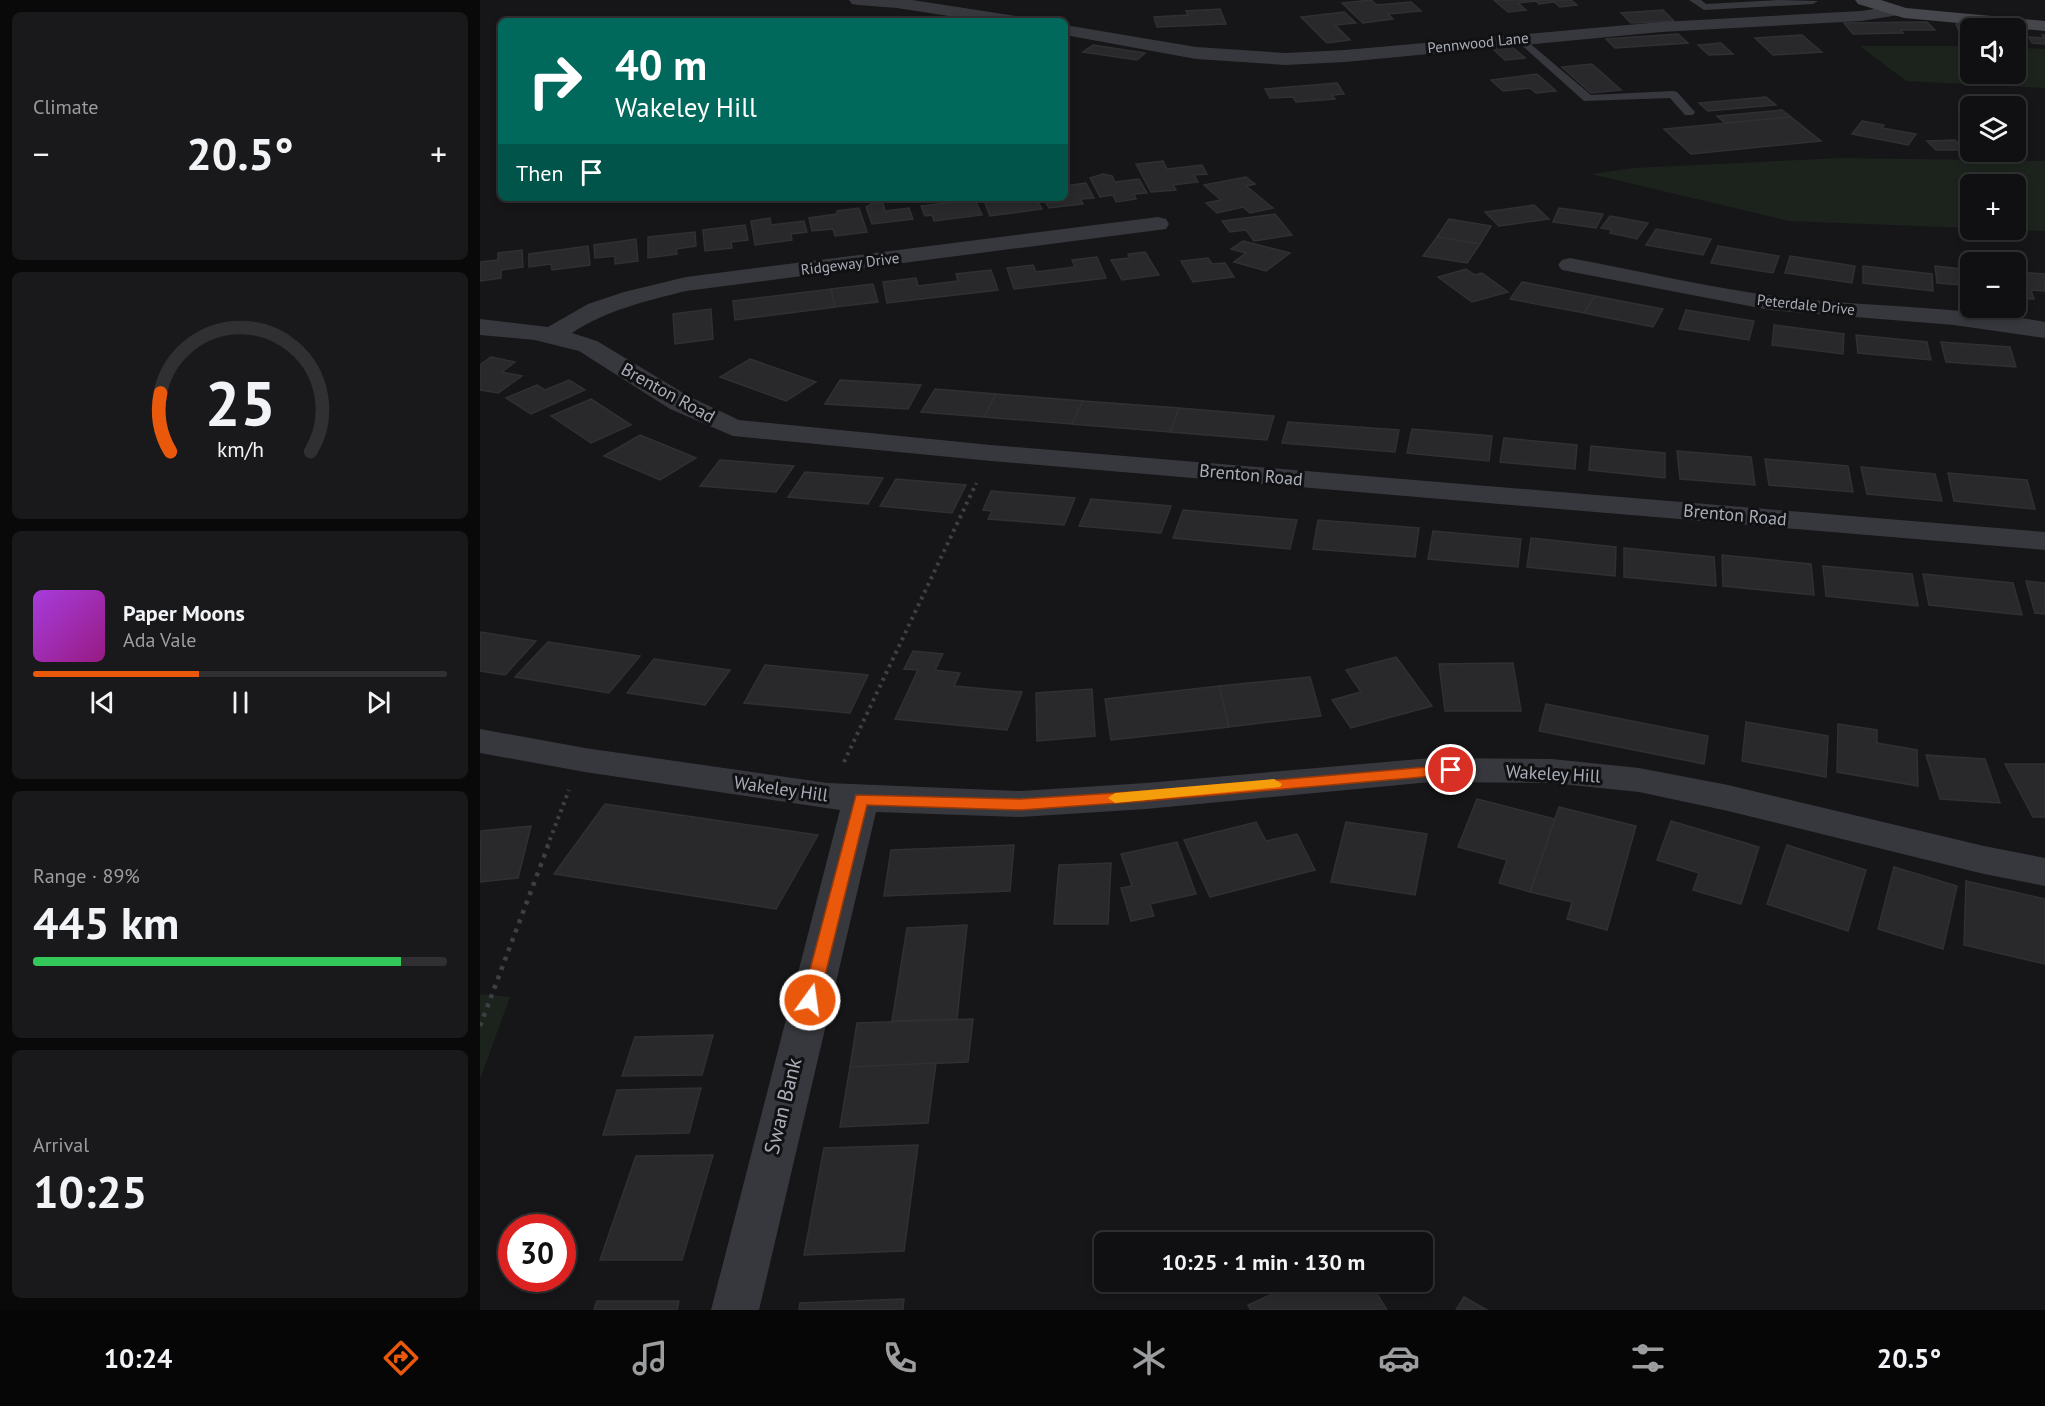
<!DOCTYPE html>
<html lang="en">
<head>
<meta charset="utf-8">
<style>
	:root { --surface:#101012; --page:#19191b; --text:#f1f3f6; --muted:#9c9d9f; --line:#303032; --accent:#ea580c }
	body { margin:0; font-family:"PT Sans",sans-serif; background:var(--page); color:var(--text); height:100vh; display:flex; flex-direction:column; font-size:22px; white-space:nowrap }
	* { box-sizing:border-box; margin:0 }
	p { font-size:20px; color:var(--muted) }
	.icon { flex:none; width:33px; height:33px; fill:none; stroke:currentColor; stroke-width:2; stroke-linecap:round; stroke-linejoin:round }
	.map { position:relative; flex:1; overflow:hidden }
	.drawer { display:flex; flex-direction:column; gap:12px; padding:12px; background:#09090a; width:480px }
	.drawer>* { flex:none }
	.guide { position:absolute; left:18px; top:18px; width:570px; height:183px; border-radius:9px; box-shadow:0 3px 9px #0003,0 0 0 2px var(--line); background:#00695c; color:#fff; overflow:hidden }
	.buttons { position:absolute; left:1480px; top:18px; display:grid; gap:12px }
	.buttons a { display:grid; place-items:center; width:66px; height:66px; border-radius:9px; background:var(--surface); box-shadow:0 3px 9px #0003,0 0 0 2px var(--line); font-size:30px }
	.speed { position:absolute; left:18px; top:1214px; display:flex; gap:12px; font-size:30px; font-weight:700; text-align:center }
	.speed>* { display:grid; place-content:center; width:78px; height:78px; border-radius:50%; background:var(--surface); box-shadow:0 3px 9px #0003,0 0 0 2px var(--line); line-height:1 }
	.speed .limit { border:9px solid #d22; background:#fff; color:#111 }
	.pin { position:absolute; display:grid; place-items:center; width:51px; height:51px; color:#fff; margin:-26px; border:3px solid #fff; border-radius:50%; box-shadow:0 2px 6px #0007 }
	.me { position:absolute; width:66px; margin:-33px; rotate:14deg; stroke-linejoin:round; filter:drop-shadow(0 0 4px #0008) }
	.turn { display:flex; align-items:center; gap:21px; height:126px; padding:0 18px; font-size:27px }
	.turn .icon { width:78px; height:78px; stroke-width:2.5 }
	.turn b { display:block; font-size:42px; line-height:51px }
	.then { display:flex; align-items:center; height:57px; padding:0 18px; background:#0003; gap:12px; font-size:22px }
	.big { font-size:45px; font-weight:700; line-height:1.1 }
	.drawer .tile { flex:1; display:flex; flex-direction:column; justify-content:center; gap:9px; min-width:0; padding:0 21px; border-radius:9px; background:var(--page) }
	.drawer .dial { align-items:center; gap:0 }
	.dial svg { height:156px; overflow:visible; fill:none; stroke:var(--line); stroke-width:7; stroke-linecap:round; text-anchor:middle }
	.dial text { fill:var(--text); stroke:none }
	.song { display:flex; align-items:center; gap:18px }
	.cover { width:72px; height:72px; border-radius:9px; background:linear-gradient(135deg,hsl(280 70% 55%),hsl(310 70% 35%)) }
	.played { height:6px; border-radius:3px; background:linear-gradient(90deg,var(--accent) 40%,var(--line) 40%) }
	.keys { display:flex; justify-content:space-around; direction:ltr }
	.heat { display:flex; justify-content:space-between; align-items:center; font-size:33px; direction:ltr }
	.charge { height:9px; border-radius:4px; background:linear-gradient(90deg,#34c759 89%,var(--line) 0) }
	.trip { position:absolute; left:614px; top:1232px; width:339px; height:60px; border-radius:9px; background:var(--surface); box-shadow:0 3px 9px #0003,0 0 0 2px var(--line); font-weight:700; line-height:60px; text-align:center }
	.dock { display:flex; height:96px; justify-content:space-around; align-items:center; background:#060607; color:var(--muted) }
	.dock .icon { width:42px; height:42px }
	.dock .active { color:var(--accent) }
	.dock b { font-size:27px; color:var(--text) }
	main { display:flex; flex:1; min-height:0 }
	.map>svg:first-child { display:block }
	.green { fill:#1c231d }
	.building { fill:#29292c; stroke:#303034; stroke-width:1.5 }
	.lines { fill:none; stroke-linecap:round; stroke-linejoin:round }
	.path-far2 { stroke:#3d3f44; stroke-width:3; stroke-dasharray:2 4; stroke-linecap:butt }
	.path-far1 { stroke:#3d3f44; stroke-width:4; stroke-dasharray:3 4.5; stroke-linecap:butt }
	.path { stroke:#3d3f44; stroke-width:4.5; stroke-dasharray:4 6; stroke-linecap:butt }
	.lane { fill:#37383d; fill-rule:evenodd }
	.street { fill:#37383d; fill-rule:evenodd }
	.secondary { fill:#45474d; fill-rule:evenodd }
	.route { fill:#ea580c; stroke:#983908; stroke-width:1.5 }
	.slow { fill:#f59e0b }
	.labels { text-anchor:middle; stroke-width:6; stroke-linejoin:round; paint-order:stroke }
	.far-street-label { font-size:15px; fill:#a8adb8; stroke:#111113 }
	.street-label { font-size:18px; fill:#a8adb8; stroke:#111113 }
	.near-street-label { font-size:21px; fill:#a8adb8; stroke:#111113 }
</style>
</head>
<body>
<main>
<section class="drawer">
<div class="tile"><p>Climate</p>
<div class="heat"><a>−</a><b class="big">20.5°</b><a>+</a></div>
</div>
<div class="tile dial"><svg viewBox="0 0 100 80">
<path d="M14 69A42 42 0 1 1 86 69"/>
<path d="M14 69A42 42 0 0 1 9 39" stroke="#ea580c"/>
<text x="50" y="56" font-size="32" font-weight="700">25</text>
<text x="50" y="72" font-size="11">km/h</text>
</svg></div>
<div class="tile">
<div class="song"><i class="cover"></i><div><b>Paper Moons</b><p>Ada Vale</p></div></div>
<div class="played"></div>
<div class="keys"><svg class="icon" aria-label="previous" viewBox="0 0 24 24"><path d="M18 5L8 12l10 7zM5 5v14"/></svg><svg class="icon" aria-label="pause" viewBox="0 0 24 24"><path d="M8 5v14M16 5v14"/></svg><svg class="icon" aria-label="next" viewBox="0 0 24 24"><path d="M6 5l10 7-10 7zM19 5v14"/></svg></div>
</div>
<div class="tile"><p>Range · 89%</p><b class="big">445 km</b><div class="charge"></div></div>
<div class="tile"><p>Arrival</p><b class="big">10:25</b></div>
</section>
<div class="map">
<svg width="1565" height="1310" viewBox="0 0 1565 1310">
	<rect width="100%" height="100%" fill="#161618"/>
	<g class="green">
		<polygon points="1380,46 1491,46 1491,74 1536,74 1536,48 1565,49 1565,88 1426,81"/>
		<polygon points="1362,158 1565,161 1565,231 1533,230 1536,230 1536,184 1491,184 1491,228 1309,221 1111,174 1154,168"/>
		<polygon points="0,994 30,997 0,1079"/>
	</g>
	<g class="building">
		<polygon points="891,0 897,5 931,2 941,11 908,14 913,19 883,23 862,3"/>
		<polygon points="1014,0 1091,0 1097,5 1080,7 1074,2 1059,4 1056,1 1038,3 1046,10 1028,12"/>
		<polygon points="740,9 746,24 677,27 674,17 708,15 706,11"/>
		<polygon points="1183,10 1194,21 1151,23 1141,13"/>
		<polygon points="864,12 876,23 855,25 870,40 847,43 821,17"/>
		<polygon points="1447,22 1455,30 1421,30 1423,33 1373,34 1364,23"/>
		<polygon points="1476,24 1527,27 1527,28 1491,28 1491,33 1487,32 1486,30 1478,29"/>
		<polygon points="1198,34 1208,43 1135,48 1126,39"/>
		<polygon points="1322,35 1342,52 1293,55 1275,38"/>
		<polygon points="1562,35 1565,35 1565,44 1552,43 1549,37 1564,38"/>
		<polygon points="1241,43 1253,54 1229,55 1218,45"/>
		<polygon points="613,45 665,53 657,60 603,52"/>
		<polygon points="1031,46 1045,58 1025,60 1012,48"/>
		<polygon points="1112,64 1141,90 1111,93 1082,67"/>
		<polygon points="1057,74 1076,91 1056,93 1050,88 1023,91 1011,80"/>
		<polygon points="857,83 864,94 852,95 855,99 816,102 813,97 790,98 785,89"/>
		<polygon points="1286,97 1296,105 1228,111 1219,103"/>
		<polygon points="1302,110 1311,117 1245,123 1237,116"/>
		<polygon points="1311,117 1341,141 1211,154 1184,129"/>
		<polygon points="1382,121 1404,125 1402,128 1436,134 1428,145 1372,134"/>
		<polygon points="1475,140 1484,150 1456,150 1447,141"/>
		<polygon points="683,161 687,169 722,165 727,174 714,175 718,182 693,185 696,190 671,192 656,164"/>
		<polygon points="623,174 632,176 635,182 659,179 667,193 654,194 656,199 636,202 633,195 620,197 610,178"/>
		<polygon points="766,177 775,184 766,186 793,208 770,213 763,207 737,213 726,203 741,200 724,185"/>
		<polygon points="606,183 614,198 600,199 603,204 569,208 563,198 585,198 585,186"/>
		<polygon points="503,198 556,198 562,209 510,216"/>
		<polygon points="495,200 502,215 454,221 452,215 445,216 441,206"/>
		<polygon points="403,203 405,211 429,208 433,219 392,224 386,207 391,204"/>
		<polygon points="1054,205 1069,219 1019,226 1005,212"/>
		<polygon points="379,208 387,232 355,236 353,229 332,231 329,218 357,214 357,211"/>
		<polygon points="1079,208 1123,214 1116,228 1073,222"/>
		<polygon points="795,214 812,235 774,241 766,230 750,232 742,221"/>
		<polygon points="1130,216 1168,223 1157,239 1130,233 1132,230 1121,228"/>
		<polygon points="290,218 291,225 324,221 327,232 311,234 312,240 275,245 271,221"/>
		<polygon points="969,219 1011,226 1000,244 957,237"/>
		<polygon points="265,225 268,240 251,242 252,248 225,251 223,230"/>
		<polygon points="1176,229 1231,239 1223,255 1166,245"/>
		<polygon points="215,232 216,246 196,249 197,254 168,258 168,237"/>
		<polygon points="957,237 1000,244 987,263 943,256"/>
		<polygon points="156,239 158,261 135,264 135,256 115,258 114,245"/>
		<polygon points="763,241 810,253 786,271 754,262 766,253 751,249"/>
		<polygon points="108,246 110,265 72,270 71,264 49,267 49,254"/>
		<polygon points="1238,246 1299,256 1293,273 1231,263"/>
		<polygon points="42,250 43,267 21,270 21,278 0,281 0,262 18,260 18,253"/>
		<polygon points="665,252 679,275 642,280 631,260 650,258 648,254"/>
		<polygon points="1310,256 1375,266 1372,283 1305,273"/>
		<polygon points="617,257 626,278 534,289 527,268 553,265 556,272 595,267 592,260"/>
		<polygon points="728,258 732,264 745,263 754,277 713,282 701,261"/>
		<polygon points="1383,266 1452,274 1453,291 1383,283"/>
		<polygon points="1455,266 1491,270 1491,294 1483,293 1482,285 1457,283"/>
		<polygon points="986,269 995,275 1002,273 1028,292 992,302 958,277"/>
		<polygon points="511,270 518,290 407,303 403,282 436,278 438,286 478,281 476,274"/>
		<polygon points="1536,272 1565,274 1565,291 1551,290 1554,299 1536,298"/>
		<polygon points="1042,282 1115,296 1104,313 1030,299"/>
		<polygon points="393,284 398,302 355,307 351,289"/>
		<polygon points="351,289 355,307 255,320 253,301"/>
		<polygon points="1115,296 1183,309 1173,327 1104,313"/>
		<polygon points="231,309 233,339 195,344 193,314"/>
		<polygon points="1206,310 1274,321 1269,340 1199,329"/>
		<polygon points="1294,325 1364,334 1363,354 1292,345"/>
		<polygon points="1376,335 1447,342 1451,360 1378,353"/>
		<polygon points="1461,342 1530,347 1536,367 1466,362"/>
		<polygon points="11,357 35,362 22,372 42,376 18,393 0,390 0,365"/>
		<polygon points="270,359 336,382 306,401 240,377"/>
		<polygon points="89,380 105,390 51,414 26,398 57,385 65,390"/>
		<polygon points="360,380 441,385 428,409 345,404"/>
		<polygon points="455,389 516,394 504,417 441,412"/>
		<polygon points="516,394 603,401 592,424 504,417"/>
		<polygon points="111,399 151,425 111,443 71,416"/>
		<polygon points="603,401 699,408 690,432 592,424"/>
		<polygon points="699,408 794,416 787,440 690,432"/>
		<polygon points="808,422 919,430 915,452 802,443"/>
		<polygon points="932,429 1012,436 1009,461 927,453"/>
		<polygon points="160,435 216,458 180,480 124,456"/>
		<polygon points="1024,438 1097,445 1095,469 1020,462"/>
		<polygon points="1111,446 1185,453 1185,478 1109,470"/>
		<polygon points="1197,451 1271,457 1275,485 1200,479"/>
		<polygon points="1285,459 1368,466 1373,492 1289,485"/>
		<polygon points="240,460 314,466 296,492 220,486"/>
		<polygon points="1381,467 1455,474 1462,501 1387,494"/>
		<polygon points="325,472 403,478 388,504 308,497"/>
		<polygon points="1468,473 1547,480 1555,509 1474,501"/>
		<polygon points="416,479 486,485 472,513 400,506"/>
		<polygon points="511,491 595,498 584,525 508,519 512,511 503,510"/>
		<polygon points="611,499 691,506 681,533 599,526"/>
		<polygon points="703,510 817,520 810,549 693,538"/>
		<polygon points="838,520 939,528 935,557 833,549"/>
		<polygon points="953,531 1041,539 1038,567 948,559"/>
		<polygon points="1051,538 1136,547 1135,576 1047,567"/>
		<polygon points="1144,548 1234,557 1236,586 1144,577"/>
		<polygon points="1242,555 1331,564 1334,595 1243,586"/>
		<polygon points="1343,566 1432,574 1438,606 1346,596"/>
		<polygon points="1443,574 1533,583 1542,615 1449,605"/>
		<polygon points="1546,581 1565,583 1565,614 1555,613"/>
		<polygon points="0,632 56,641 25,675 0,671"/>
		<polygon points="68,642 160,656 129,693 35,677"/>
		<polygon points="433,651 463,654 455,670 480,673 474,686 542,692 527,730 415,719 438,670 424,669"/>
		<polygon points="916,657 952,706 871,728 852,700 881,692 866,670"/>
		<polygon points="174,659 250,670 225,705 147,693"/>
		<polygon points="1033,663 1041,711 965,711 959,664"/>
		<polygon points="285,665 388,675 370,713 264,703"/>
		<polygon points="830,677 841,716 749,727 739,686"/>
		<polygon points="739,686 749,727 631,740 625,699"/>
		<polygon points="612,689 615,736 557,741 556,693"/>
		<polygon points="1066,704 1228,736 1224,764 1059,731"/>
		<polygon points="1266,722 1348,736 1346,777 1262,761"/>
		<polygon points="1358,724 1397,730 1397,743 1437,750 1438,786 1357,772"/>
		<polygon points="1446,755 1505,759 1520,803 1460,799"/>
		<polygon points="1525,764 1565,764 1565,817 1553,817"/>
		<polygon points="997,799 1075,819 1050,892 1019,883 1027,860 978,847"/>
		<polygon points="125,804 338,835 296,909 74,874"/>
		<polygon points="1079,807 1156,826 1127,930 1087,919 1092,902 1050,892"/>
		<polygon points="1191,821 1279,847 1261,904 1213,890 1219,873 1177,860"/>
		<polygon points="776,822 786,841 817,834 835,870 730,897 704,840"/>
		<polygon points="866,822 947,834 935,895 851,882"/>
		<polygon points="51,826 38,878 0,882 1,831"/>
		<polygon points="697,842 716,894 670,904 674,916 651,921 641,888 652,886 641,854"/>
		<polygon points="534,845 530,891 404,896 411,850"/>
		<polygon points="1307,845 1386,870 1368,931 1287,904"/>
		<polygon points="631,863 628,924 574,924 579,865"/>
		<polygon points="1414,867 1477,886 1463,949 1398,929"/>
		<polygon points="1486,881 1565,899 1565,964 1484,945"/>
		<polygon points="487,925 477,1019 412,1021 427,928"/>
		<polygon points="493,1019 488,1062 370,1067 377,1023"/>
		<polygon points="233,1035 222,1075 142,1076 155,1037"/>
		<polygon points="456,1063 448,1123 360,1127 370,1067"/>
		<polygon points="221,1088 209,1133 123,1135 137,1090"/>
		<polygon points="438,1145 424,1251 324,1255 344,1148"/>
		<polygon points="233,1155 202,1260 120,1260 156,1156"/>
		<polygon points="821,1281 889,1281 907,1310 771,1310 768,1305"/>
		<polygon points="984,1297 1007,1310 976,1310"/>
		<polygon points="424,1299 423,1310 319,1310 320,1303"/>
		<polygon points="117,1301 199,1301 197,1310 114,1310"/>
	</g>
	<g class="lines">
		<polyline class="path-far2" points="493,490 497,482"/>
		<g class="path-far1">
			<polyline points="364,762 494,488"/>
			<polyline points="67,847 89,790"/>
		</g>
		<polyline class="path" points="0,1026 68,846"/>
		<g class="lane">
			<polygon points="1209,0 1221,0 1226,4 1299,0 1338,1 1333,4 1224,10"/>
			<polygon points="1040,35 1111,95 1193,91 1197,92 1215,112 1213,115 1205,115 1190,98 1104,101 1036,40 1036,36"/>
		</g>
		<g class="street">
			<polygon points="369,0 432,0 536,16 542,17 545,21 501,21 417,8 378,5 372,4"/>
			<polygon points="1413,6 1419,7 1422,11 1419,15 1381,21 1181,32 865,62 805,65 716,59 585,35 585,25 716,47 805,53 865,50 1181,22 1381,11"/>
			<path d="M 678,217 L 686,219 L 689,224 L 686,229 L 206,291 C 167,301 126,310 92,333 L 117,341 L 210,397 L 259,420 L 511,445 L 1565,532 L 1565,550 L 511,461 L 253,436 L 190,409 L 99,351 L 55,340 L 0,335 L 0,319 L 68,327 L 108,304 L 144,292 L 206,277 Z"/>
			<path d="M 1090,258 C 1166,272 1242,291 1319,299 C 1402,307 1484,307 1565,322 L 1565,338 L 1474,325 L 1290,310 L 1082,270 L 1078,265 L 1082,260 Z"/>
			<polygon points="0,729 105,748 348,783 541,791 666,783 951,758 1072,759 1159,768 1248,785 1504,846 1565,858 1565,886 1504,874 1248,811 1159,792 1072,783 951,782 666,809 541,817 396,812 279,1310 231,1310 360,810 105,772 0,753"/>
		</g>
		<polygon class="secondary" points="1375,0 1401,0 1426,8 1565,21 1565,31 1424,18 1378,4"/>
	</g>
	<polygon class="route" points="971,765 979,770 977,774 666,801 541,810 387,805 339,1000 336,1005 330,1007 324,1005 322,1000 376,795 541,799 666,791"/>
	<polygon class="slow" points="794,779 802,784 800,787 635,803 628,798 635,793"/>
	<g class="labels">
		<g class="far-street-label">
			<text transform="translate(998 43) rotate(-6)" y="5">Pennwood Lane</text>
			<text transform="translate(370 264) rotate(-7)" y="5">Ridgeway Drive</text>
			<text transform="translate(1326 305) rotate(6)" y="5">Peterdale Drive</text>
		</g>
		<g class="street-label">
			<text transform="translate(188 393) rotate(29)" y="6">Brenton Road</text>
			<text transform="translate(771 475) rotate(5)" y="6">Brenton Road</text>
			<text transform="translate(1255 515) rotate(5)" y="6">Brenton Road</text>
			<text transform="translate(1073 774) rotate(3)" y="6">Wakeley Hill</text>
			<text transform="translate(301 789) rotate(8)" y="6">Wakeley Hill</text>
		</g>
		<g class="near-street-label">
			<text transform="translate(303 1106) rotate(-76)" y="7">Swan Bank</text>
		</g>
	</g>
</svg>
<div class="buttons">
<a><svg class="icon" aria-label="sound" viewBox="0 0 24 24"><path d="M4 9h4l5-4v14l-5-4H4zM17 9q2 3 0 6"/></svg></a>
<a><svg class="icon" aria-label="layers" viewBox="0 0 24 24"><path d="M12 4l9 5-9 5-9-5zM3 14l9 5 9-5"/></svg></a>
<a>+</a>
<a>−</a>
</div>
<div class="speed"><div class="limit">30</div></div>
<div class="pin" style="left:971px;top:770px;background:#d93025"><svg class="icon" aria-label="arrive" viewBox="0 0 24 24"><path d="M6 21V4h12l-3 4 3 4H6"/></svg></div>
<svg class="me" style="left:330px;top:1000px" viewBox="-20 -20 40 40"><circle r="17" fill="#ea580c" stroke="#fff" stroke-width="3"/><path d="M0-11L8 9 0 5-8 9z" fill="#fff"/></svg>
<div class="trip">10:25 · 1 min · 130 m</div>
<div class="guide">
<div class="turn"><svg class="icon" aria-label="right" viewBox="0 0 24 24"><path d="M7 20v-9h11M14 6l5 5-5 5"/></svg><div><b>40 m</b>Wakeley Hill</div></div>
<div class="then">Then<svg class="icon" aria-label="arrive" viewBox="0 0 24 24"><path d="M6 21V4h12l-3 4 3 4H6"/></svg></div>
</div>
</div>
</main>
<nav class="dock">
<b>10:24</b>
<svg class="icon active" aria-label="directions" viewBox="0 0 24 24"><path d="M12 3l9 9-9 9-9-9zM9 14v-3h6M13 9l2 2-2 2"/></svg>
<svg class="icon" aria-label="music" viewBox="0 0 24 24"><path d="M9 18V5l10-2v13"/><circle cx="6" cy="18" r="3"/><circle cx="16" cy="16" r="3"/></svg>
<svg class="icon" aria-label="phone" viewBox="0 0 24 24"><path d="M5 4h4l2 5-3 2q2 4 5 5l2-3 5 2v4C11 20 4 13 5 4z"/></svg>
<svg class="icon" aria-label="climate" viewBox="0 0 24 24"><path d="M12 3v18M4 7l16 10M4 17L20 7"/></svg>
<svg class="icon" aria-label="car" viewBox="0 0 24 24"><path d="M5 17H2v-5l4-1 3-4h7l3 4 3 1v5h-3M9 17h6M6 11h13"/><circle cx="7" cy="17" r="2"/><circle cx="17" cy="17" r="2"/></svg>
<svg class="icon" aria-label="filters" viewBox="0 0 24 24"><path d="M4 7h16M4 17h16"/><circle cx="9" cy="7" r="2"/><circle cx="15" cy="17" r="2"/></svg>
<b>20.5°</b>
</nav>
</body>
</html>
